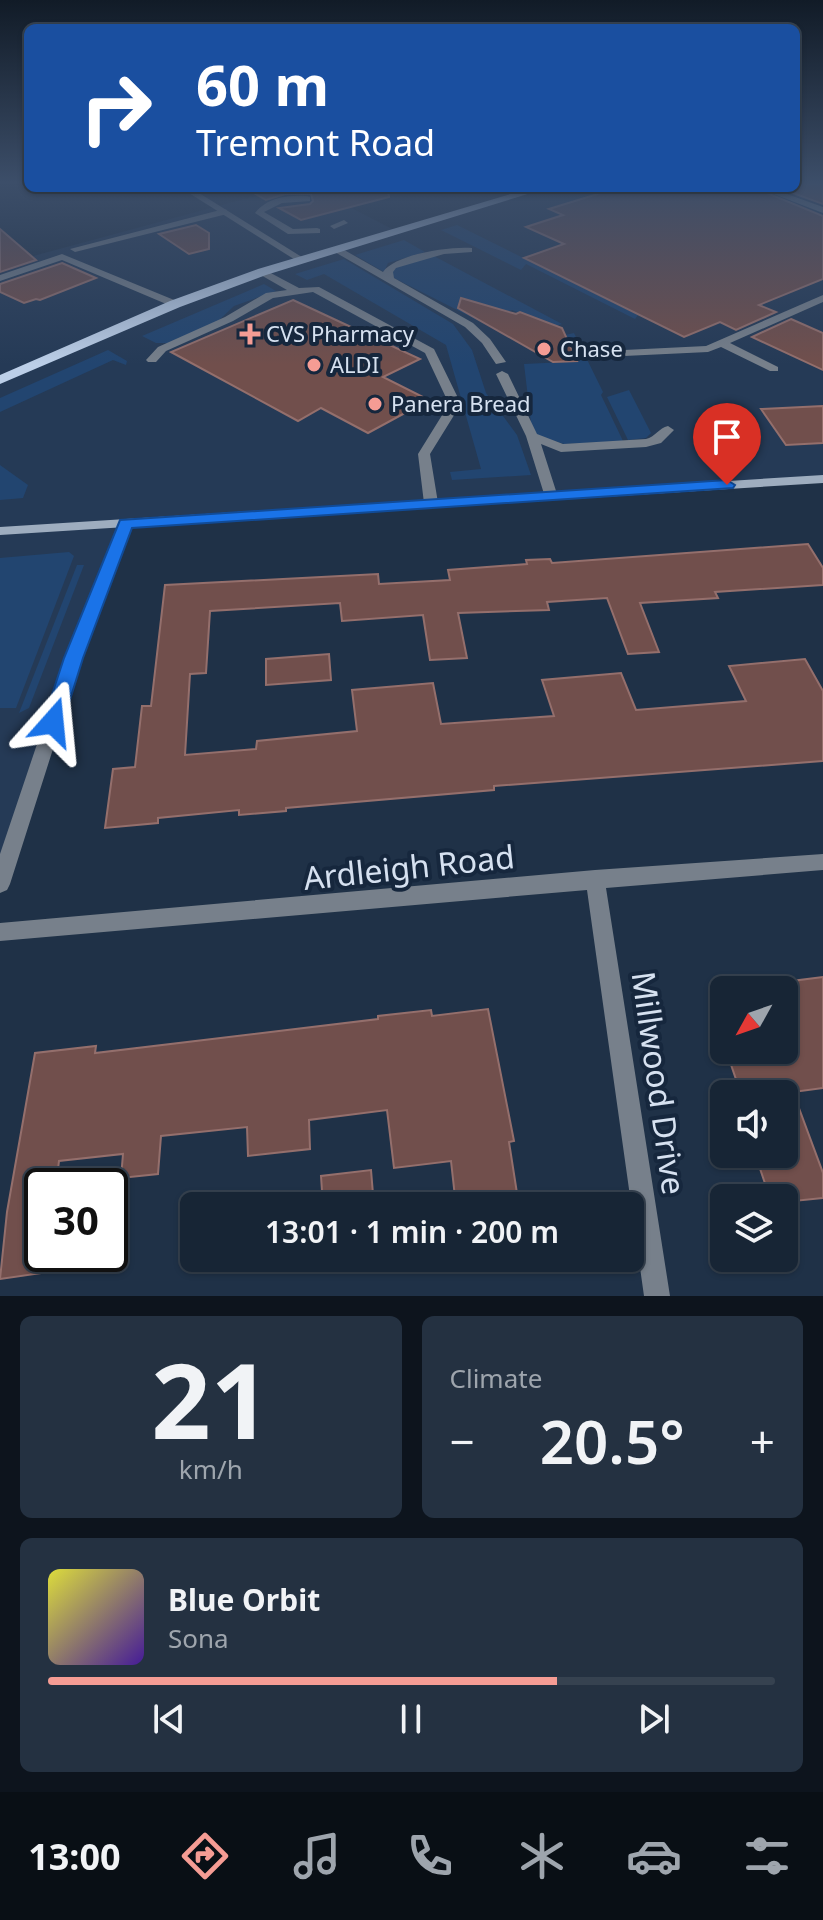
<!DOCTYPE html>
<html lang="en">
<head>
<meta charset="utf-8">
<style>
	:root { --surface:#172535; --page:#243141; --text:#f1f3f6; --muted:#9ea5ad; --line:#364250; --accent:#f59c94 }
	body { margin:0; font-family:"Noto Sans",sans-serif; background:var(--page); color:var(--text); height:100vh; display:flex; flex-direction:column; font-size:30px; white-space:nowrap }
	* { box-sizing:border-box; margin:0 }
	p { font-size:26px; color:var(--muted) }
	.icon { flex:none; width:44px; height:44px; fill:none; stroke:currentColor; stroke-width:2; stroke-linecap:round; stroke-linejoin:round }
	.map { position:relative; height:1296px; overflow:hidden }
	.drawer { display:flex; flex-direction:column; gap:20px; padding:20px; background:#0d141d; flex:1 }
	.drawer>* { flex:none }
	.hud { position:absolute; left:24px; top:24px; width:776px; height:168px; border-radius:12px; box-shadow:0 2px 6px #0004,0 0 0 2px var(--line); background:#1a4fa0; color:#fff; overflow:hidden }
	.needle { width:52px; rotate:230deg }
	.controls { position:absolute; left:710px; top:976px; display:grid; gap:16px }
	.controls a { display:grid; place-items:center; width:88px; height:88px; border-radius:12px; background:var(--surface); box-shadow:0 2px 6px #0004,0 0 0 2px var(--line); font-size:40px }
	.speed { position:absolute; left:24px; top:1168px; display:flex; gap:16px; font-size:40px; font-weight:700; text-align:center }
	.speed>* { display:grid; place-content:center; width:104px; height:104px; border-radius:50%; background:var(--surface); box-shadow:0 2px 6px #0004,0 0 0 2px var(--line); line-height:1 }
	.speed .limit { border:4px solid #111; border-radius:12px; background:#fff; color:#111 }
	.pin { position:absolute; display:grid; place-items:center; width:68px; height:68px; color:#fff; margin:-82px -34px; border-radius:50% 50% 50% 0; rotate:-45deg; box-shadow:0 0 8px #0007 }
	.pin .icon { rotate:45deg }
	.me { position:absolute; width:88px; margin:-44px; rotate:18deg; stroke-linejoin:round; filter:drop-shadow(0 0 6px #0008) }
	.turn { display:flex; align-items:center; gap:28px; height:168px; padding:0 40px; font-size:36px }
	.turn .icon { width:104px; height:104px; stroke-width:2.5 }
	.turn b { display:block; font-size:56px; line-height:68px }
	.big { font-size:60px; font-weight:600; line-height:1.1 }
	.drawer .card { flex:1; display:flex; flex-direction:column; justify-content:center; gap:12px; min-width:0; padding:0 28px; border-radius:12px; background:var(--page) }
	.drawer .dial { align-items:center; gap:0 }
	.dial b { font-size:104px; line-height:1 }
	.song { display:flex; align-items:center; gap:24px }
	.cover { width:96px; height:96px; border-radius:12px; background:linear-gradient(135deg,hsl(60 70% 55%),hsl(260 70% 35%)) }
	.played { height:8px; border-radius:4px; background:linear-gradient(90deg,var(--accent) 70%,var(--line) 70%) }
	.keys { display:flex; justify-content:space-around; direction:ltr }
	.heat { display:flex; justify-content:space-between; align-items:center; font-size:44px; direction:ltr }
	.drawer .tiles { flex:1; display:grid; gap:20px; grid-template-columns:1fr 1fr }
	.card:last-child { grid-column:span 2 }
	.trip { position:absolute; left:180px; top:1192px; width:464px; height:80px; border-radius:12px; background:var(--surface); box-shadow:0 2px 6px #0004,0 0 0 2px var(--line); font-weight:600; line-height:80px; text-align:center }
	.dock { display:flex; height:128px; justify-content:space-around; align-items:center; background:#090f15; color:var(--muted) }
	.dock .icon { width:56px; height:56px }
	.dock .on { color:var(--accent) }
	.dock b { font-size:36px; color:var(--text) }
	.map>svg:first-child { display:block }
	.built { fill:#253a56 }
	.green { fill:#224570 }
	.building { fill:#714f4c; stroke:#946f6c; stroke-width:2 }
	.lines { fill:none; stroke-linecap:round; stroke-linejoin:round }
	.service { fill:#77808b; fill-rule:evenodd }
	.minor { fill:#77808b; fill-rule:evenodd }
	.secondary { fill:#9eadbf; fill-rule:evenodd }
	.primary { fill:#bccfe8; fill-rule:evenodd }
	.route { fill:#1a73e8; stroke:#114b97; stroke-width:2 }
	.poi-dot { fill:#f59c94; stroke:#16273d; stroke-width:3 }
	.labels { text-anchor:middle; stroke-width:8; stroke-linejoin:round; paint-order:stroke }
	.far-poi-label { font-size:22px; fill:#d6e1f0; stroke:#16273d; text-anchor:start }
	.near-street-label { font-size:32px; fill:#d6e1f0; stroke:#16273d }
</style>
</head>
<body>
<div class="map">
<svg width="823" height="1296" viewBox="0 0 823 1296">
	<rect width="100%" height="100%" fill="#1f3147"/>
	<polygon class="built" points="823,184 823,479 126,523 0,884 0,265 285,188 313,188 396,231 542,188 796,188"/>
	<g class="green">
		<polygon points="457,225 638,315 635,319 526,264 521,270 441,230"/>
		<polygon points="404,240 425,252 388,263 384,272 355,255"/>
		<polygon points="432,255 562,324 556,326 512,310 481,322 394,278 391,270 396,267"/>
		<polygon points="344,259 453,324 472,350 486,393 517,435 531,475 452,480 450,472 481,469 446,345 324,274 307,280 295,274"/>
		<polygon points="264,284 276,291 234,306 215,324 169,343 156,343 142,336"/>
		<polygon points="574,333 603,392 601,395 623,441 564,444 536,435 531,423 524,364 565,362 572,352 565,335"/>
		<polygon points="108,350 127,361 126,365 113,360 0,412 0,398"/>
		<polygon points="629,390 651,433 646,438 628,440 607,397"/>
		<polygon points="0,465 28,485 23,498 0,500"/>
		<polygon points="69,552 74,556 16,708 0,708 0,558"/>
		<polygon points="77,565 84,565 29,708 19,713"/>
	</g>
	<g class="building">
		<polygon points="796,184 823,184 823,204 779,188 796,188"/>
		<polygon points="245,188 388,188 389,197 301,220 279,208 310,204 313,201 311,194 285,194 266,200"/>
		<polygon points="617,188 755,188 823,216 823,279 759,305 776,312 736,330 720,322 684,337 524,258 564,244 526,227 563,215 549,209"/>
		<polygon points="196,225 209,233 209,249 189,254 159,234"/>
		<polygon points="0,229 36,260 0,272"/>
		<polygon points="62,263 96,278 40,300 36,299 24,303 0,292 0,284"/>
		<polygon points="461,298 516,314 520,312 562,328 577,361 553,362 458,308"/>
		<polygon points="293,300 420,359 383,377 429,400 368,433 321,408 298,421 171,352"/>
		<polygon points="791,319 823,333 823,370 752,337"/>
		<polygon points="823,406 823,443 786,445 761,409"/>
		<polygon points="808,544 823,568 823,585 715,592 718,598 640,603 659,652 628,654 607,598 547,602 549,610 458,613 467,658 430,660 423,615 342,621 340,603 210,611 206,673 190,674 185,755 256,749 257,741 357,731 352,690 433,683 441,724 554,716 542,680 621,673 636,710 746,701 729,666 805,659 823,691 823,761 494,786 494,790 286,808 286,811 239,815 239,810 158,818 158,823 105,828 113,769 135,767 142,706 151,706 165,585 378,574 379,584 450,580 448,570 527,564 526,560 550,559 552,563"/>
		<polygon points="329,654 331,680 266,685 266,659"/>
		<polygon points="823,977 823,1088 793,1092 823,1173 823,1198 784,1202 784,1198 770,1198 755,1154 784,1154 784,1093 741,1094 726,1050 784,1050 784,982"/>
		<polygon points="488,1009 514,1141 509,1142 519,1206 456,1206 451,1161 394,1168 387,1110 309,1120 310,1149 248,1156 247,1127 161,1136 158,1174 121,1178 123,1154 59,1161 56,1186 42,1186 42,1273 0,1279 7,1212 35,1053 96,1046 95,1053 378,1019 378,1016 431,1010 432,1016"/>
		<polygon points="371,1170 374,1206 323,1206 321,1176"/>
	</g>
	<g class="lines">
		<g class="service">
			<polygon points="758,188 770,188 823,207 823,213"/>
			<path d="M 307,196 L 310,197 L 310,201 L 282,203 L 264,212 L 293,229 L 317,228 L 320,229 L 320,233 L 288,234 L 255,213 C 268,197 288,195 307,196 Z"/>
			<polygon points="224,209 227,210 227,214 75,252 70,249"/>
			<polygon points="344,220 348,223 334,229 330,226"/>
			<path d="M 333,247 L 339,247 L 383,272 C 395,254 451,246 472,248 L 472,252 L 444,254 L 396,268 L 393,272 L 394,278 L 473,323 L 490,339 L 506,362 L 496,364 L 482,343 L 465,327 L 333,251 Z"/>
			<polygon points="62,254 179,302 180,304 171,306 62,260 0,281 0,275"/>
			<polygon points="259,270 265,270 299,288 319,287 434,349 461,404 430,454 438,503 436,506 426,506 424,503 418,454 449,404 425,353 313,292 273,298 233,321 166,351 156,362 148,362 146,360 158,347 225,317 266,293 287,290 259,274"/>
			<polygon points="823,295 823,302 730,343 778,367 778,371 770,371 721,347 708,352 624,356 618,353 624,350 706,346"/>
			<path d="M 502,371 L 508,374 L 537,434 L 563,444 L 646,439 C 655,437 659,428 668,426 L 674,430 L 661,443 L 646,447 L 561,452 L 541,444 L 557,494 L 550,498 L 545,497 L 526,436 L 496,374 Z"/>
		</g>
		<g class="minor">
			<polygon points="181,188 191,188 305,259 297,261"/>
			<polygon points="126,519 133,523 82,658 10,884 7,890 0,893 0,854 66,658 119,523"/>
			<polygon points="823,854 823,870 606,888 670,1296 644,1296 587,890 0,941 0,923 595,870"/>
		</g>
		<polygon class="secondary" points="823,475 823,483 0,535 0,527"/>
		<polygon class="primary" points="531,188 547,188 266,275 180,307 0,384 0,375 170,301 258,269"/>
	</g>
	<linearGradient id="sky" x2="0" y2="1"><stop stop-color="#111b27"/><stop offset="0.5" stop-color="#3c4e69"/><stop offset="1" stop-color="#3c4e69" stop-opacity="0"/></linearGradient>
	<rect width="823" height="365" fill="url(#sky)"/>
	<polygon class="route" points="727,480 735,485 733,488 132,528 83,658 63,722 60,727 46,727 43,722 64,658 120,520"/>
	<g class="poi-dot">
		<path d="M246 322h8v8h8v8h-8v8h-8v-8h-8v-8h8z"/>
		<circle cx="544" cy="349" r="8"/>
		<circle cx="314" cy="365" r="8"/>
		<circle cx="375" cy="404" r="8"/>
	</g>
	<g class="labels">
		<g class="far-poi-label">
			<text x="266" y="342">CVS Pharmacy</text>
			<text x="560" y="357">Chase</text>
			<text x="330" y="373">ALDI</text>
			<text x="391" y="412">Panera Bread</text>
		</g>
		<g class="near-street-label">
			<text transform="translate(409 868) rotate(-6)" y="11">Ardleigh Road</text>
			<text transform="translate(658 1083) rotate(82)" y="11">Millwood Drive</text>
		</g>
	</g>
</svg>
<div class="controls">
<a><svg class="needle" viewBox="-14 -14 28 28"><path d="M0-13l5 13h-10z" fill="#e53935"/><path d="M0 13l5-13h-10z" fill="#9ea5ad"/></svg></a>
<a><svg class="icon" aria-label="sound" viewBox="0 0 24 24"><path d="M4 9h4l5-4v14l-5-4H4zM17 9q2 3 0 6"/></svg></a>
<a><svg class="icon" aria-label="layers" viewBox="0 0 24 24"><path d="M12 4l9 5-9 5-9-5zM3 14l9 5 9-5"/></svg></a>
</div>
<div class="speed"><div class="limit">30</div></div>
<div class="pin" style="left:727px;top:485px;background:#d93025"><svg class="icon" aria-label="arrive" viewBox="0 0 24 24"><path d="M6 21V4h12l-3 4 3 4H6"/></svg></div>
<svg class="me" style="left:53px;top:722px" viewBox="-20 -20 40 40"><path d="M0-17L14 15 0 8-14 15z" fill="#1a73e8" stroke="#fff" stroke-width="4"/></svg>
<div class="trip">13:01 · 1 min · 200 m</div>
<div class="hud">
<div class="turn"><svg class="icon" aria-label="right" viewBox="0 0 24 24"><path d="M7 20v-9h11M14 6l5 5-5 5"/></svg><div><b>60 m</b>Tremont Road</div></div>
</div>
</div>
<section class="drawer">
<div class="tiles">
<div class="card dial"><b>21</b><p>km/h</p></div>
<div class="card"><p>Climate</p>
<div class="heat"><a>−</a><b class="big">20.5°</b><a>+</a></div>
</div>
<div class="card">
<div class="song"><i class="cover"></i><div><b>Blue Orbit</b><p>Sona</p></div></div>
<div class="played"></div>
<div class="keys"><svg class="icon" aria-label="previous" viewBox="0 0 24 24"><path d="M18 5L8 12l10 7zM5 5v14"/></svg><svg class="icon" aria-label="pause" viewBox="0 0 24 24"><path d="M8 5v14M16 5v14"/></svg><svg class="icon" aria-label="next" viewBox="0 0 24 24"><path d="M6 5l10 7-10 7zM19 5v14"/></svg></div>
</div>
</div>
</section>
<nav class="dock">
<b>13:00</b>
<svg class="icon on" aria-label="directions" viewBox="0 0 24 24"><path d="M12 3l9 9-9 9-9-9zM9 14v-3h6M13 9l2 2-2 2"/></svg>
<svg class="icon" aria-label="music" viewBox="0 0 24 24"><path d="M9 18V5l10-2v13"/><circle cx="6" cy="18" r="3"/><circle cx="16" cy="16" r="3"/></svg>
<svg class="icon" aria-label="phone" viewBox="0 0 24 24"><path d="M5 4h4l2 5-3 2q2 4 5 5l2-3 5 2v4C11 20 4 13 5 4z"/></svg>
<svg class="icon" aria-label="climate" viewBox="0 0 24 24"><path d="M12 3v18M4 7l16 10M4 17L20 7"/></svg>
<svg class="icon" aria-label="car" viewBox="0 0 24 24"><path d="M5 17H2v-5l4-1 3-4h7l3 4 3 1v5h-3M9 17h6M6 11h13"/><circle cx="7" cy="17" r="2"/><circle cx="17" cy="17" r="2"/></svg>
<svg class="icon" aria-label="filters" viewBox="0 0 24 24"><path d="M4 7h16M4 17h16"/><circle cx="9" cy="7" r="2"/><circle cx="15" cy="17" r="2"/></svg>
</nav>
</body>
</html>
